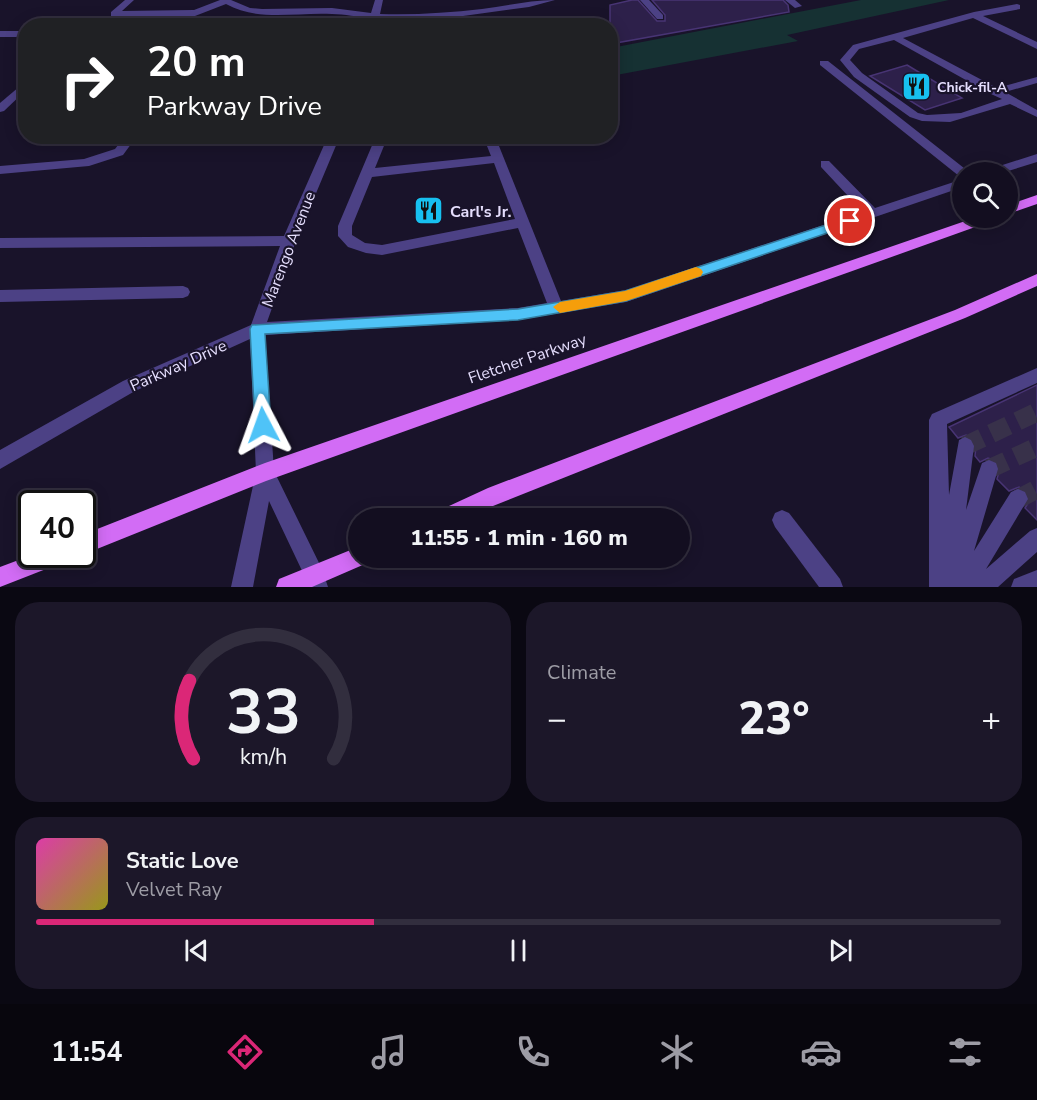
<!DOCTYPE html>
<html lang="en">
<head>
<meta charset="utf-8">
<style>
	:root { --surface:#130e20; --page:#1c1729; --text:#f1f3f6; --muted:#9d9ca5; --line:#322e3e; --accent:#db2777 }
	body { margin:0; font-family:"Nunito Sans",sans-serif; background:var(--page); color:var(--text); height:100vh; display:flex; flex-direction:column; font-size:22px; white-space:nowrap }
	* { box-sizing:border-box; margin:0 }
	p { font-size:20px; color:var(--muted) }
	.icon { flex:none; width:33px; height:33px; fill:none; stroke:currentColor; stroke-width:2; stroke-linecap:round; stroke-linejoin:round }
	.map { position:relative; height:587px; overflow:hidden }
	.details { display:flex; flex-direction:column; gap:15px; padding:15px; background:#0a0812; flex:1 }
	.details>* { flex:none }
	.top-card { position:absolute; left:18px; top:18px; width:600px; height:126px; border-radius:24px; box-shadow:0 3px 15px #0003,0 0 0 2px var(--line); background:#202124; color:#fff; overflow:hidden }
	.tools { position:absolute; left:952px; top:162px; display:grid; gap:12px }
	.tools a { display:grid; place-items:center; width:66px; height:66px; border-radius:50%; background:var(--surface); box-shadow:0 3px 15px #0003,0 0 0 2px var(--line); font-size:30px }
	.speed { position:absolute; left:18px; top:490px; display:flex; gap:12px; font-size:30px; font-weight:700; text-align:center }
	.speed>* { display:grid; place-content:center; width:78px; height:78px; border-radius:50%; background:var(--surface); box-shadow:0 3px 15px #0003,0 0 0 2px var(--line); line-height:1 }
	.speed .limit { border:3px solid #111; border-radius:9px; background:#fff; color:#111 }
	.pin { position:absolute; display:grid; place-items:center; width:51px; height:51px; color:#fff; margin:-26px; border:3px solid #fff; border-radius:50%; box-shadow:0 2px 6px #0007 }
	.me { position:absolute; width:66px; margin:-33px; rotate:356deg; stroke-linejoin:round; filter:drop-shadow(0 0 4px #0008) }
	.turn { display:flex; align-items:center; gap:21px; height:126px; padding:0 30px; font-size:27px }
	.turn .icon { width:78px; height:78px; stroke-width:2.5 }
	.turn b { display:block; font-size:42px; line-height:51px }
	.big { font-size:45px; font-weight:800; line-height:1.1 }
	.details .tile { flex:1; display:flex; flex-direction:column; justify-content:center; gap:9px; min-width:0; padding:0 21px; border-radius:24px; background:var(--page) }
	.details .dial { align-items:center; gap:0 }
	.dial svg { height:156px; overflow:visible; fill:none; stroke:var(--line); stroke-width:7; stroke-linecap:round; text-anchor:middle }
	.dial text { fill:var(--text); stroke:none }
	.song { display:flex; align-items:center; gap:18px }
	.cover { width:72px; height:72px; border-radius:9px; background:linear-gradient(135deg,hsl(320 70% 55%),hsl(60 70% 35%)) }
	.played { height:6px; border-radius:3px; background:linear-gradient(90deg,var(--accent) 35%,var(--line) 35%) }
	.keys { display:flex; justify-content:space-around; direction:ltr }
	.heat { display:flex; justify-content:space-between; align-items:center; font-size:33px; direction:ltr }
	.details .tiles { flex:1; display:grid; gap:15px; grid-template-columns:1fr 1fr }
	.tile:last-child { grid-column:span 2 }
	.trip { position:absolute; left:348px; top:508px; width:342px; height:60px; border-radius:30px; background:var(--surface); box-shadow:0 3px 15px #0003,0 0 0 2px var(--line); font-weight:800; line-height:60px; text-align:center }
	.tab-bar { display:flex; height:96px; justify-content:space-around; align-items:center; background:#08060d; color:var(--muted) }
	.tab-bar .icon { width:42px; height:42px }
	.tab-bar .on { color:var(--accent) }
	.tab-bar b { font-size:27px; color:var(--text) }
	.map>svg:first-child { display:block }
	.green { fill:#163133 }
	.building { fill:#2d204a; stroke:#483474; stroke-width:1.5 }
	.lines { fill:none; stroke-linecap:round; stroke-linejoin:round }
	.minor-tunnel { stroke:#38314a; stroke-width:19; stroke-dasharray:19 10; stroke-linecap:butt }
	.minor { fill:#4c4185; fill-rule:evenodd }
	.major { fill:#d26cf5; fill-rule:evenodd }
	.route { fill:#4fc3f7; stroke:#337fa1; stroke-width:1.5 }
	.slow { fill:#f59e0b }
	.labels { text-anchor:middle; stroke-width:4.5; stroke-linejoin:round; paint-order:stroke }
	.far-poi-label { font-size:14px; font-weight:bold; fill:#e5defd; stroke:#19132a; text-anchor:start }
	.poi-label { font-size:16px; font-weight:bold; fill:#e5defd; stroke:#19132a; text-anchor:start }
	.street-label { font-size:16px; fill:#e5defd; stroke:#19132a }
</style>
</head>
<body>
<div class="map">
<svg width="1037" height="587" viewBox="0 0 1037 587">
	<rect width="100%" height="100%" fill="#19132a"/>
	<polygon class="green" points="861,0 949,0 787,35 798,41 611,76 611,48"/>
	<g class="building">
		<polygon points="632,0 638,0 657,21 665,21 665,15 652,0 783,0 788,5 789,12 610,44 610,5"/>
		<polygon points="907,65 962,98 925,110 870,76"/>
		<polygon points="1037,385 1037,520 1025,508 1030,500 1027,491 1019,487 1009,491 997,479 1000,468 997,461 988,458 980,462 975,456 976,446 973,439 966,435 958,438 949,427"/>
	</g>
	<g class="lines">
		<g class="minor-tunnel">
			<polyline points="965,446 1037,412"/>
			<polyline points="989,469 1037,447"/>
			<polyline points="1018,499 1037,489"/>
		</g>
		<g class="minor">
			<path d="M 125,0 L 134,0 L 122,11 L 194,10 L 220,0 L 231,0 L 250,8 L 262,9 L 332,8 L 371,13 L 375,0 L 383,0 L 380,14 C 414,15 448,13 482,9 C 506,6 530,0 555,0 L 529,7 L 463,16 L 378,19 L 377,26 L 368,26 L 370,18 C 357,17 345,14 332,14 C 296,12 258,22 226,4 L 195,16 L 111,16 L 111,12 Z"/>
			<polygon points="640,0 649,0 663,15 663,19 657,19"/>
			<polygon points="785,0 795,0 802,6 795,8"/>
			<path d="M 1017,4 L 1020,5 L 1020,9 L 983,16 L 1037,42 L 1037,49 L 973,18 L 903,38 L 997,88 L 1037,77 L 1037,83 L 1005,92 L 1037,110 L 1037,117 L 1010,104 L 950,122 L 922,121 L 910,117 L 854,77 L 840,60 L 853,45 L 974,12 ZM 894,40 L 991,94 L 1002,99 L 961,113 L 927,115 L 918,113 L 862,73 L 850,60 L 859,49 Z"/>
			<rect x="0" y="31" width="26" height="6"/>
			<polygon points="820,61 828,61 969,172 963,172 963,177 959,176 820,65"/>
			<polygon points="26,81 26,90 4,111 0,112 0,103"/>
			<polygon points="125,136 137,136 123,155 89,166 0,174 0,166 84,159 115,149"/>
			<path d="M 328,136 L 340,136 L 296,241 L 267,322 L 518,308 L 547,303 L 518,228 L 382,255 L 366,253 L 348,247 L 338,236 L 338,226 L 376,136 L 388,136 L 375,168 L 491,156 L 483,136 L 495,136 L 561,301 L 626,290 L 863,212 L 821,167 L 821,161 L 829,161 L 875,208 L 963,179 L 963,187 L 626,302 L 518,320 L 265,335 L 274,471 L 322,569 L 328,587 L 306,587 L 305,577 L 269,501 L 253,587 L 231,587 L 256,472 L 250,339 L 135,391 L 0,469 L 0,450 L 123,381 L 251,325 L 280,246 L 0,248 L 0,238 L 284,236 ZM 494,163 L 515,219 L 382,245 L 365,243 L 352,235 L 352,226 L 372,177 Z"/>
			<polygon points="1037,154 1037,162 1005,172 988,172 990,169"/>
			<polygon points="183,286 188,288 190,292 188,296 183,298 0,302 0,290"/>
			<polygon points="1037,368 1037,383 947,424 949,495 959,440 965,437 971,440 974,446 966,510 982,463 989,460 996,463 998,469 974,551 1011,492 1018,489 1025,492 1028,499 986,569 1030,531 1037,528 1037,552 998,587 929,587 929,420 932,414"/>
			<polygon points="782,510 789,513 840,579 843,587 819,587 775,527 772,520 775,513"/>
			<polygon points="1037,570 1037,587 1011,587 1014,579"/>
		</g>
		<g class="major">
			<polygon points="1037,195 1037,204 1008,214 1008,205"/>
			<polygon points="974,218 994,218 992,221 266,481 82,555 81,555 82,535 265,463"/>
			<polygon points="1037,274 1037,286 965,318 493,506 465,519 433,519 436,512 488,488 955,310"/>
			<polygon points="358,547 358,558 368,558 365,564 312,587 276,587 279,579"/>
			<polygon points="32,555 67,555 64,562 0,587 0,567"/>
		</g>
	</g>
	<polygon class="route" points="850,217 856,221 854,224 626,301 518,320 265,334 271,425 269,430 263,433 257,430 255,425 250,329 252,325 518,309 625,291"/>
	<polygon class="slow" points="696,267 701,269 703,272 701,276 626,301 560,313 553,307 560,302 625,291"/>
	<defs>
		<symbol id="restaurant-square" viewBox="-11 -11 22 22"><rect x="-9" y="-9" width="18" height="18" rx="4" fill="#17c0f0" stroke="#19132a"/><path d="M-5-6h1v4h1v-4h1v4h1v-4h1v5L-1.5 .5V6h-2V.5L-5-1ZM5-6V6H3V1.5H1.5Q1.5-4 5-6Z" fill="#111"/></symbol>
	</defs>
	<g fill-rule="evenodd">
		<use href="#restaurant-square" x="900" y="70" width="33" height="33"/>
		<use href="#restaurant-square" x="412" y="194" width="33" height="33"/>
	</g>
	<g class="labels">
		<g class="far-poi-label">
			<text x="937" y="92">Chick-fil-A</text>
		</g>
		<g class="poi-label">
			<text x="450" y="217">Carl's Jr.</text>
		</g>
		<g class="street-label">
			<text transform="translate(288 249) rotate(-69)" y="6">Marengo Avenue</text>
			<text transform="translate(527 358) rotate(-19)" y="6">Fletcher Parkway</text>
			<text transform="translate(178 365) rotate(-24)" y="6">Parkway Drive</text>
		</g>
	</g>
</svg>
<div class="tools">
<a><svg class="icon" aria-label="search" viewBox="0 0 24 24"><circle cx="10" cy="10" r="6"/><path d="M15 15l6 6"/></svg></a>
</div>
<div class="speed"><div class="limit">40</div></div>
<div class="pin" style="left:850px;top:221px;background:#d93025"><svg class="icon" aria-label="arrive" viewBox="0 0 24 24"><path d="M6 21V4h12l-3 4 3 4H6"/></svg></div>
<svg class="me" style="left:263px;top:425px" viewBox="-20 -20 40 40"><path d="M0-17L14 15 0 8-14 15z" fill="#4fc3f7" stroke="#fff" stroke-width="4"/></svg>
<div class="trip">11:55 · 1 min · 160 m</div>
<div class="top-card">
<div class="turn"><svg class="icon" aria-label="right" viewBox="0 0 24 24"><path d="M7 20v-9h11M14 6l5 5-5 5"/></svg><div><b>20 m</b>Parkway Drive</div></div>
</div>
</div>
<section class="details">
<div class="tiles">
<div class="tile dial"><svg viewBox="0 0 100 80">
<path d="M14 69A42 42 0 1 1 86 69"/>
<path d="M14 69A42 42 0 0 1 12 29" stroke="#db2777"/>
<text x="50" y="56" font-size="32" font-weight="700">33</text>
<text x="50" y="72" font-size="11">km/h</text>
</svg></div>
<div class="tile"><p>Climate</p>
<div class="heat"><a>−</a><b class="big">23°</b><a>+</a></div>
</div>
<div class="tile">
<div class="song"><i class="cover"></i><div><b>Static Love</b><p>Velvet Ray</p></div></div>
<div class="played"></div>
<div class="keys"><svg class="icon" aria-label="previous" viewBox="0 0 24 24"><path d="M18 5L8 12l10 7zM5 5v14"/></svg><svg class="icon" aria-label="pause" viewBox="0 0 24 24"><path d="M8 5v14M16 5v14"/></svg><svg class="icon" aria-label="next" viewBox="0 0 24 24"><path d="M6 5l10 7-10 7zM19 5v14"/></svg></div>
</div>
</div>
</section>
<nav class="tab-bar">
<b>11:54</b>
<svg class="icon on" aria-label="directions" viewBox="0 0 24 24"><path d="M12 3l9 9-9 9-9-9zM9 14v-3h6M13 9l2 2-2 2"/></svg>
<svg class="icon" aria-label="music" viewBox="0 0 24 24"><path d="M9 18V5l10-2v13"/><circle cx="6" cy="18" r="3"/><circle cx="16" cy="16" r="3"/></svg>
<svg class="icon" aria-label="phone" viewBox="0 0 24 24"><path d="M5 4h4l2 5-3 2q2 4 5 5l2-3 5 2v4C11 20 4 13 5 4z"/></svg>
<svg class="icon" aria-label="climate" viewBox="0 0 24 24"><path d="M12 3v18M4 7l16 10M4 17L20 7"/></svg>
<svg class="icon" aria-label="car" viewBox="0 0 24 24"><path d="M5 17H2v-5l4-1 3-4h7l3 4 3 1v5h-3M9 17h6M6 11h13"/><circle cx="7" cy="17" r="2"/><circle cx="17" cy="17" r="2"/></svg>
<svg class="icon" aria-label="filters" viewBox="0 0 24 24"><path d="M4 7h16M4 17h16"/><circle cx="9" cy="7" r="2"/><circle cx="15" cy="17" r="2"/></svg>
</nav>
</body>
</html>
